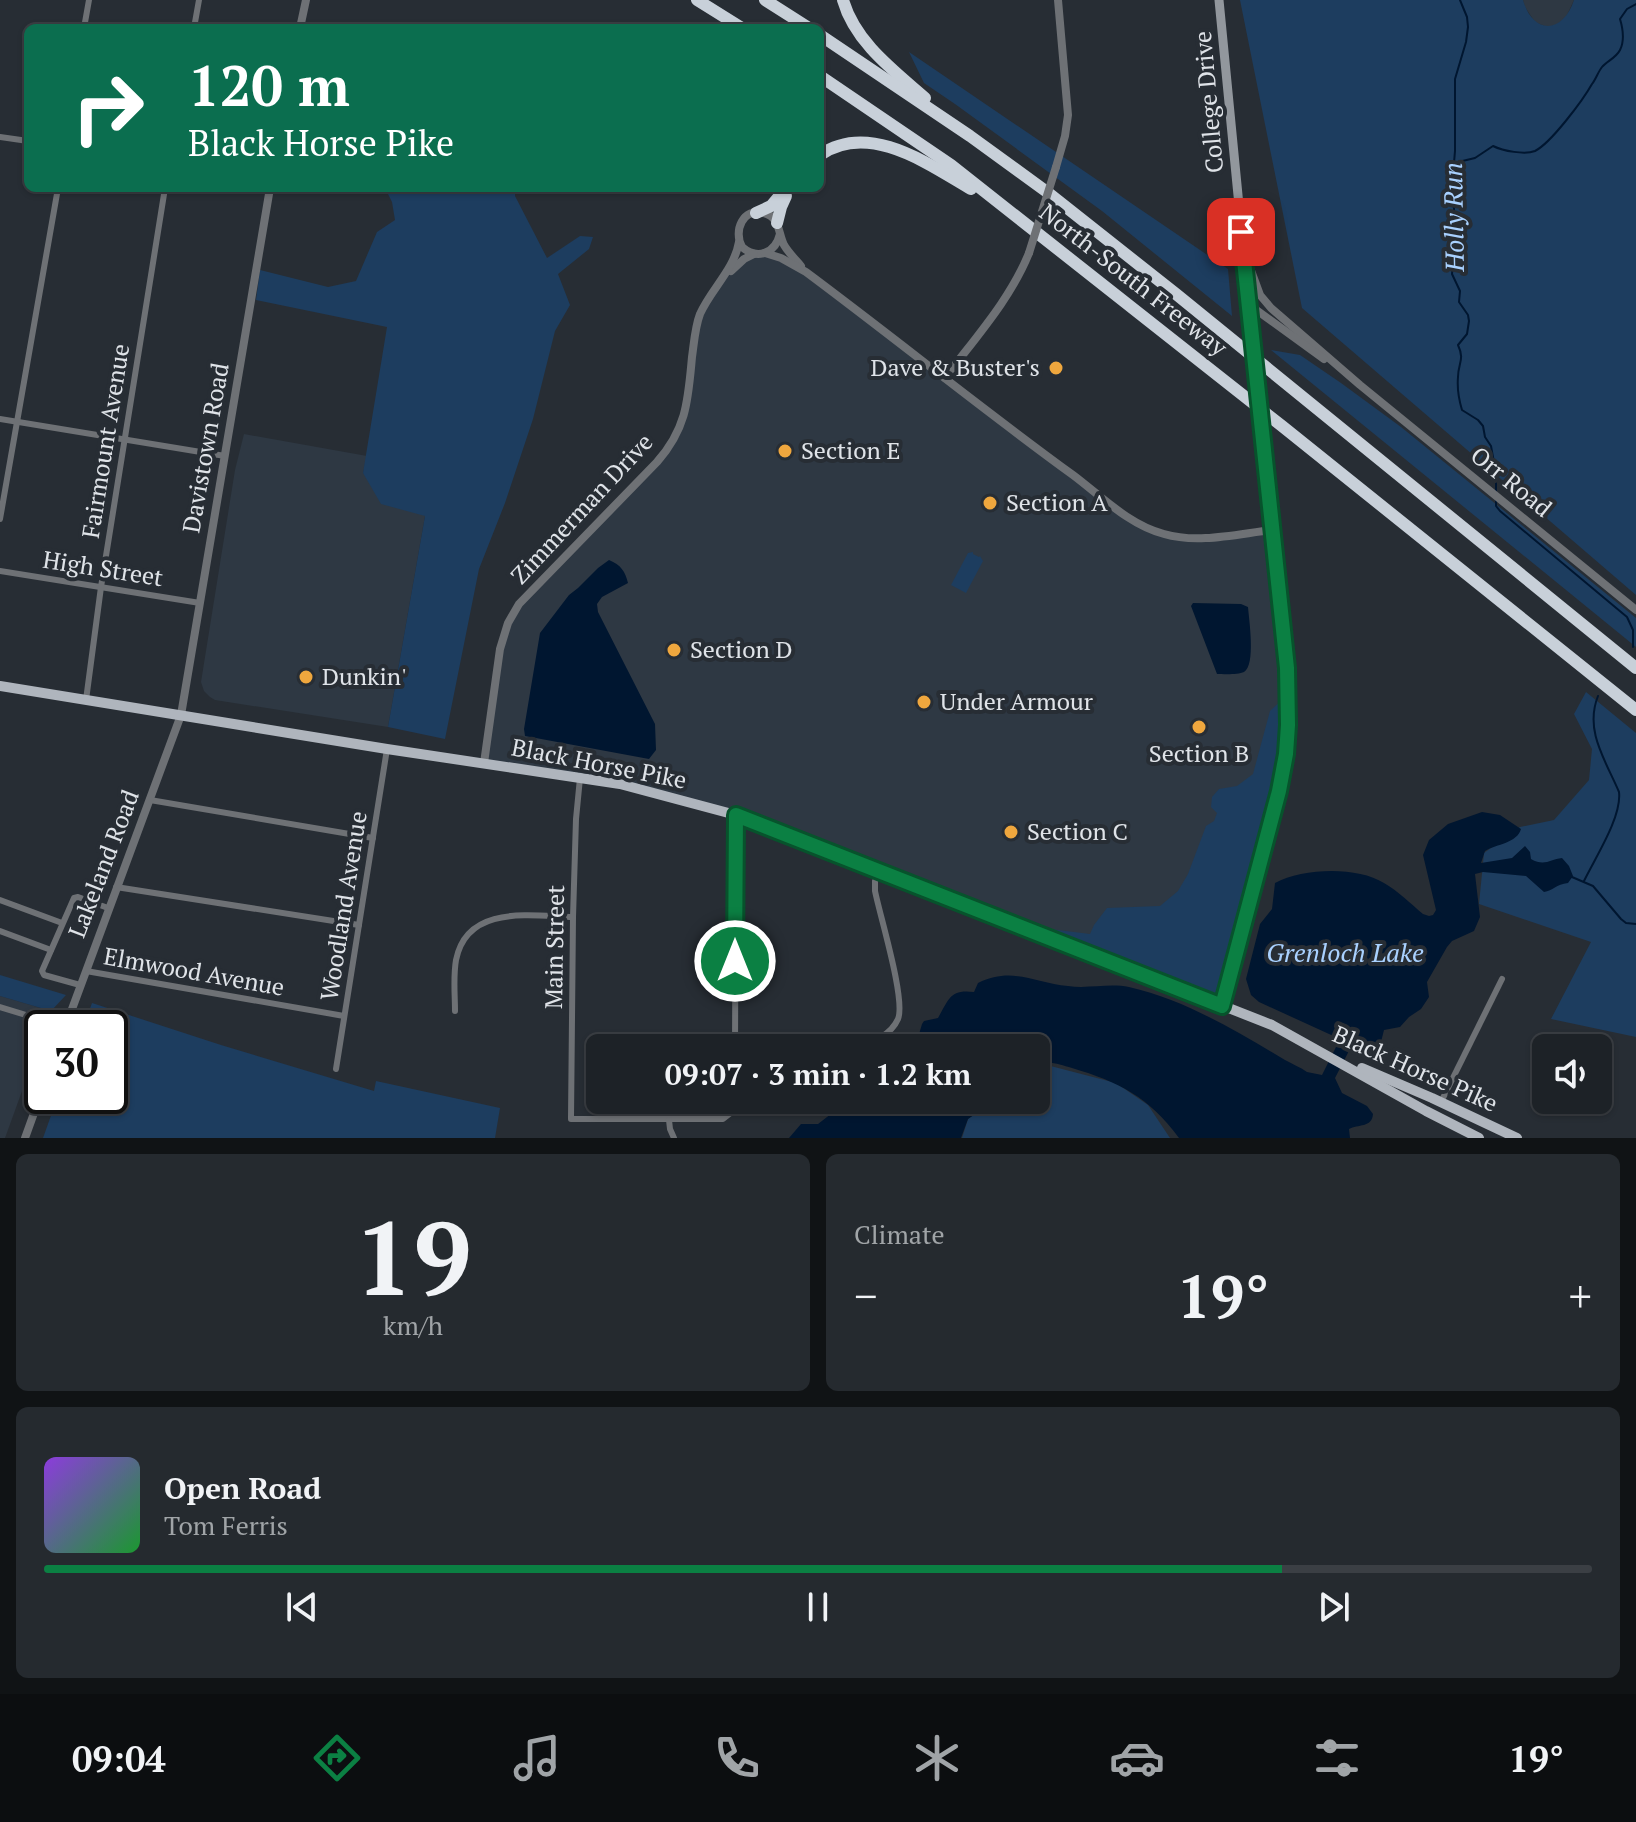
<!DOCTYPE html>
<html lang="en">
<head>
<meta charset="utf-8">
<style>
	:root { --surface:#1d2227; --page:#252a2f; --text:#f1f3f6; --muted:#a0a4a7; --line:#3b3f44; --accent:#0b8043 }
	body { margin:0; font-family:"PT Serif",serif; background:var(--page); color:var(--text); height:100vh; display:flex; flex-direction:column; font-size:30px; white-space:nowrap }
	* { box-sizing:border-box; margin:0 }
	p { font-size:26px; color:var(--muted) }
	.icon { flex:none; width:44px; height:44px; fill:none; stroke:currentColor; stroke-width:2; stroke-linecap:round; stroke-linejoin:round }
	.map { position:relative; height:1138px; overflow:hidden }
	.drawer { display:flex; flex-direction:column; gap:16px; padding:16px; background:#101315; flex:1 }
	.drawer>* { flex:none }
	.hud { position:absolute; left:24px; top:24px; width:800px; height:168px; border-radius:12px; box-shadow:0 2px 6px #0004,0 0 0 2px var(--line); background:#0b6e4f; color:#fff; overflow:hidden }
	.tools { position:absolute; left:1532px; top:1034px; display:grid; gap:16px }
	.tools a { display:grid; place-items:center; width:80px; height:80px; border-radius:12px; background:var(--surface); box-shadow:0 2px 6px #0004,0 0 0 2px var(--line); font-size:40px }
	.speed { position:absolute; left:24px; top:1010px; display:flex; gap:16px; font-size:40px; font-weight:700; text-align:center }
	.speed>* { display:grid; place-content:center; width:104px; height:104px; border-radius:50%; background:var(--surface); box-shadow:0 2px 6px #0004,0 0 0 2px var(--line); line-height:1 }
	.speed .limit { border:4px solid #111; border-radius:12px; background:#fff; color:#111 }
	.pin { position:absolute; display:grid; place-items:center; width:68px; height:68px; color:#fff; margin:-34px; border-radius:16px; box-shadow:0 4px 12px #0006 }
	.me { position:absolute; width:88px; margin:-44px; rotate:0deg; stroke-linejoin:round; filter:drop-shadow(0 0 6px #0008) }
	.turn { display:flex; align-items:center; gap:28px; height:168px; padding:0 32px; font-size:36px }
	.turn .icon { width:104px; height:104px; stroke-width:2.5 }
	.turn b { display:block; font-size:56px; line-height:68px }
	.big { font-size:60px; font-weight:800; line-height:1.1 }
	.drawer .tile { flex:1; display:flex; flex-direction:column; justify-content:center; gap:12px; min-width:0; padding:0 28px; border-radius:12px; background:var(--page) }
	.drawer .dial { align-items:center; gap:0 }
	.dial b { font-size:104px; line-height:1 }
	.song { display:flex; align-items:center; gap:24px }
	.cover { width:96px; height:96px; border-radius:12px; background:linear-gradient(135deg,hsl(270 70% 55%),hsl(130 70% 35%)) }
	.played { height:8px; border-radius:4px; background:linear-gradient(90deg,var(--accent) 80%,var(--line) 80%) }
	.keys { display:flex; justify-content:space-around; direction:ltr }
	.heat { display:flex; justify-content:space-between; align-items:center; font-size:44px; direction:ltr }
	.drawer .tiles { flex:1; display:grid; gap:16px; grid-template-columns:1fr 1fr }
	.tile:last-child { grid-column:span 2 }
	.trip { position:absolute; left:586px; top:1034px; width:464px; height:80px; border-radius:12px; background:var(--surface); box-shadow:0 2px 6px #0004,0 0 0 2px var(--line); font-weight:800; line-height:80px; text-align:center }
	.tab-bar { display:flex; height:128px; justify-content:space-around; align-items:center; background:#0c0e10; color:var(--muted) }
	.tab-bar .icon { width:56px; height:56px }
	.tab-bar .on { color:var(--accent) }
	.tab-bar b { font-size:36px; color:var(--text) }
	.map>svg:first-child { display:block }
	.built { fill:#2e3843 }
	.green { fill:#1d3d5f }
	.water { fill:#001630 }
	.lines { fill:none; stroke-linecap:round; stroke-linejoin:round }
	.stream { stroke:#001630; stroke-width:2 }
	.minor { stroke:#6e7175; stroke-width:6 }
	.tertiary { stroke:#6e7175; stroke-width:8 }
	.secondary { stroke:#92979d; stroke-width:9 }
	.primary { stroke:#afb5bd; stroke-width:10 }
	.motorway { stroke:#c8d0d9; stroke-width:12 }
	.tertiary-bridge { stroke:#6e7175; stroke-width:8 }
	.secondary-bridge { stroke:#92979d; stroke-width:9 }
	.route-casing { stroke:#07532c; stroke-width:20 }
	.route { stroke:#0b8043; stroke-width:14 }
	.poi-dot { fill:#efa73e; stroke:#272d34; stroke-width:3 }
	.labels { text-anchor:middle; stroke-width:8; stroke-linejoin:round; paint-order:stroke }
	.street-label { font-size:24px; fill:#dfe3e8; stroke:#272d34 }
	.poi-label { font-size:24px; fill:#dfe3e8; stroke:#272d34; text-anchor:start }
	.water-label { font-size:26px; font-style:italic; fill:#a9d1ff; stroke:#272d34 }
</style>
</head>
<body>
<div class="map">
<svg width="1636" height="1138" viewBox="0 0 1636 1138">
	<rect width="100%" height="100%" fill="#272d34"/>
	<g class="built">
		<polygon points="1523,0 1574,0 1566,17 1557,25 1547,27 1535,22 1525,7"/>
		<polygon points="754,254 781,258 1125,515 1177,537 1272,530 1288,725 1222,1006 797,839 657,792 484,763 500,649 513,613 657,462 682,424 701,313 732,269"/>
		<polygon points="244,434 367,456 363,473 425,516 388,727 215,700 210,697 204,691 201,682 235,470"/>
		<polygon points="0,996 51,1011 45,1028 42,1028 42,1036 5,1138 0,1138"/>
	</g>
	<g class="green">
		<path d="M 1240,0 L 1523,0 C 1533,35 1563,34 1574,0 L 1636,0 L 1636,595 L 1302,308 Z"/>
		<polygon points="909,52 1228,269 1232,316 1102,211 955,104 924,83"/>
		<polygon points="385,188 515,188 515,196 547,258 580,236 593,237 589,249 558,274 570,305 555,331 533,419 505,503 479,569 445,739 388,727 425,516 381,504 363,473 387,327 256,300 260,270 328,287 356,281 377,232 395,220 392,202"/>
		<polygon points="1271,350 1300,355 1341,383 1401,427 1636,618 1636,647"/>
		<polygon points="973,552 973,554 979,557 980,556 983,561 966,593 951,585 968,553"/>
		<polygon points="1586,692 1636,733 1636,1037 1551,1019 1591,942 1479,904 1484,853 1520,827 1554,820 1589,780 1592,749 1574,714"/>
		<polygon points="1287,695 1286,754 1222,1006 1017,925 1090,934 1094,925 1107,908 1160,906 1178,891 1188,874 1206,826 1214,821 1217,813 1211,807 1212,797 1219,789 1237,786 1253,774 1270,711"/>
		<polygon points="0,975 66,995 51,1011 0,996"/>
		<polygon points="92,1003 221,1045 374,1091 376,1081 500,1108 495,1138 43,1138 58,1096 110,1096 110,1028 83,1028"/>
		<polygon points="1039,1063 1116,1083 1148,1105 1170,1138 962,1138 968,1119 992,1100 1036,1100 1036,1065"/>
	</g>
	<g class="water">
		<path d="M 609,560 C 621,565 625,571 628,583 L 602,597 L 597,604 L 598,612 L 655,724 L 656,750 L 649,759 L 525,736 L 524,729 L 540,633 L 569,595 L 578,588 L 598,568 Z"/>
		<path d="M 1193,603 L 1241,604 L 1248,607 C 1249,620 1256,665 1244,672 C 1238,675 1223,674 1217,674 L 1191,606 Z"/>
		<path d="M 1482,812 L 1500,815 L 1521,829 C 1517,843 1497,844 1485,851 L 1481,863 L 1512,858 L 1525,846 L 1530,852 L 1531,859 C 1545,867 1550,859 1562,858 L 1569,866 L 1573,876 L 1568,883 C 1556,884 1553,891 1544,892 L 1526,876 L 1483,872 L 1475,874 L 1480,917 L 1474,931 L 1452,941 L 1447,947 L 1427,982 L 1429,997 L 1421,1009 L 1409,1017 L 1400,1027 L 1384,1030 L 1379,1050 C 1370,1054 1361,1048 1352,1045 L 1335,1078 L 1342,1093 L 1367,1106 L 1373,1114 C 1372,1128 1358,1124 1349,1129 L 1350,1138 L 1179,1138 C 1149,1097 1119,1082 1072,1068 C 1059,1064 1049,1060 1036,1065 L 1036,1048 L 915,1048 L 922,1024 L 924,1021 L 938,1018 C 949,999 950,989 974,992 L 978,983 C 1012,966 1035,983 1068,986 C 1088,989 1109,983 1129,987 C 1186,1000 1236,1031 1285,1060 C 1292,1064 1300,1067 1307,1072 L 1322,1075 L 1340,1039 L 1259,1002 L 1251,995 L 1246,979 L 1260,924 L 1272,909 L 1275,883 C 1303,868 1357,866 1384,883 C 1398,891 1411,904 1423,914 L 1429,916 L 1433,915 L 1436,910 L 1423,855 L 1429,840 L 1448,824 Z"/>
		<polygon points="849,1100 996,1100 968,1119 961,1138 789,1138 801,1124 818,1124"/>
	</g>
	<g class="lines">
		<g class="stream">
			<path d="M 1460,0 L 1467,17 L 1468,27 L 1466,42 L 1455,79 L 1455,151 L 1451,198 L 1454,208 L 1452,248 L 1454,253 L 1452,274 L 1460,291 L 1459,302 L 1468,315 L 1469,321 L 1467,334 L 1458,345 C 1465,360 1458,363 1458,377 C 1457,388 1459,400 1462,410 L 1478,420 L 1483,426 L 1485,437 L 1491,446 L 1496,474 L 1496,492"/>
			<path d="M 1454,163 L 1475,158 L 1493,146 C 1503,151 1525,155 1535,151 C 1551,143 1583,100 1592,84 C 1596,79 1598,72 1602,67 C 1607,61 1616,58 1620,50 C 1625,40 1623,29 1620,19 L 1627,9 L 1636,4"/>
			<polyline points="1496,499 1496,506 1500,511 1627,617 1633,630 1633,647"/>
			<polyline points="1572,877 1593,886 1621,919 1626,923 1636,924"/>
			<path d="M 1584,881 C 1595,858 1622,817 1619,792 C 1606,761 1584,731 1598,696"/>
		</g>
		<g class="minor">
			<polyline points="84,28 89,0"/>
			<polyline points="194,28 199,0"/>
			<polyline points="0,137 28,141"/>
			<polyline points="0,419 225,456"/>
			<polyline points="0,519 58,188"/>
			<polyline points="0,571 200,603"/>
			<polyline points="86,700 101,587 165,188"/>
			<polyline points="580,778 576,819 573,917 571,1119 723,1119 732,1112 734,1100"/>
			<polyline points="150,800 373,838"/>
			<polyline points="116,887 359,925"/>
			<polyline points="0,900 62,923"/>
			<polyline points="0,931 51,950"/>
			<polyline points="86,971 344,1016"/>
			<polyline points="80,985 44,975 42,971 74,898 78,897 108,908"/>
			<polyline points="0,1007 65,1027"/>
			<path d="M 455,1011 C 455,995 453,977 456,960 C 467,904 531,916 573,917"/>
			<polyline points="735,1048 736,816"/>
			<path d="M 858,1048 C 873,1042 891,1035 898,1019 C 906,1000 880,916 875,891 L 875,881 L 879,871"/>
			<polyline points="336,1069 387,749"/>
			<polyline points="1441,1102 1502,979"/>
			<polyline points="669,1120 670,1129 674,1138"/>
		</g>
		<g class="tertiary">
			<polyline points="300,28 306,0"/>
			<polyline points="1056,167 1065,136 1068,115 1058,0"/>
			<path d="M 780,234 C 775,254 757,260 742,247 C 733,231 743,207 764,213 C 780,217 778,233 784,245 C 788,252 795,259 801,266"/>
			<path d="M 765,253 L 781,258 L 806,272 C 896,339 982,409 1073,475 C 1101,496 1129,525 1164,534 C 1198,544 1237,534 1272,530"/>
			<polyline points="1246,257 1260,295 1271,308 1360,385 1636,610"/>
			<polyline points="731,271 744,259 754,254"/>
			<polyline points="1248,304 1324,359"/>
			<path d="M 945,378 C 975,338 1010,300 1029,253"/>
			<path d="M 484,763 L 500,649 L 508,623 L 519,604 L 657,462 C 687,428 688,400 692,357 C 694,343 695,327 700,314 C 711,289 734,270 739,242"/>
			<polyline points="65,1028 181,715 270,188"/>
			<polyline points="25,1138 42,1091"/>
		</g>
		<g class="secondary">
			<polyline points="1219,0 1252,339"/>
			<polyline points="1222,1006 1279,791 1286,754 1288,725 1287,668 1266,468 1260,424"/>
		</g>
		<g class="primary">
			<polyline points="0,686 387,749 620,784 736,815 1272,1025 1426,1111 1479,1138"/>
			<polyline points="1362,1068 1432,1098 1517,1138"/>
		</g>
		<g class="motorway">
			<polyline points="697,0 742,28"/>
			<polyline points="765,0 809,28"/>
			<path d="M 843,0 C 855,42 893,70 925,98"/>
			<polyline points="820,35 970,136 1047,192 1176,294 1636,668"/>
			<polyline points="820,76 951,165 1282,426 1636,710"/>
			<path d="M 820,155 C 869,121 928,164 971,189"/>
			<polyline points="756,213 771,206 786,188"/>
			<polyline points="777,223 781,207 786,196"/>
		</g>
		<polyline class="tertiary-bridge" points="1029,253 1056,167"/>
		<polyline class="secondary-bridge" points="1252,339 1260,424"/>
	</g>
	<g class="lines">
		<defs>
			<polyline id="route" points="735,961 736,815 1222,1006 1279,791 1286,754 1288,725 1287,668 1241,232"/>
		</defs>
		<use href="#route" class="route-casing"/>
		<use href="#route" class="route"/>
	</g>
	<g class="poi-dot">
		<circle cx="1056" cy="368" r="8"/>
		<circle cx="785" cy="451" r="8"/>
		<circle cx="990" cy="503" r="8"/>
		<circle cx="674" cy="650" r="8"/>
		<circle cx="306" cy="677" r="8"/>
		<circle cx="924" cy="702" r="8"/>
		<circle cx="1199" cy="727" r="8"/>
		<circle cx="1011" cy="832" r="8"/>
	</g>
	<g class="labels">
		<g class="street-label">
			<text transform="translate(1209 102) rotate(-95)" y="8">College Drive</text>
			<text transform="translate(1133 280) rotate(38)" y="8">North-South Freeway</text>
			<text transform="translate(106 441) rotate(-81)" y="8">Fairmount Avenue</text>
			<text transform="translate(206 448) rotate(-80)" y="8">Davistown Road</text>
			<text transform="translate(1511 482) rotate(39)" y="8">Orr Road</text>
			<text transform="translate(582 509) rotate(-47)" y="8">Zimmerman Drive</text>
			<text transform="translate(103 569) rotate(9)" y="8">High Street</text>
			<text transform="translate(599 764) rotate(11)" y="8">Black Horse Pike</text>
			<text transform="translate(104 864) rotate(-69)" y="8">Lakeland Road</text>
			<text transform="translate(344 906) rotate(-81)" y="8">Woodland Avenue</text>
			<text transform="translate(555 947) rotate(-89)" y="8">Main Street</text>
			<text transform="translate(194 972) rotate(10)" y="8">Elmwood Avenue</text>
			<text transform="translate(1415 1069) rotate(24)" y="8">Black Horse Pike</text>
		</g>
		<g class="poi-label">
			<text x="1040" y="376" text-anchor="end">Dave &amp; Buster's</text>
			<text x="801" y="459">Section E</text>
			<text x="1006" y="511">Section A</text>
			<text x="690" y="658">Section D</text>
			<text x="322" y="685">Dunkin'</text>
			<text x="940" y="710">Under Armour</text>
			<text x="1199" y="762" text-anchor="middle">Section B</text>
			<text x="1027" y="840">Section C</text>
		</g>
		<g class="water-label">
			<text transform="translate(1454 217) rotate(-91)" y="9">Holly Run</text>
			<text x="1345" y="962">Grenloch Lake</text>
		</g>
	</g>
</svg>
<div class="tools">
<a><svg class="icon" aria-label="sound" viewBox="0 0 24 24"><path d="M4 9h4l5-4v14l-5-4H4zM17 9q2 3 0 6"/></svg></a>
</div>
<div class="speed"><div class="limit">30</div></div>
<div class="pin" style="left:1241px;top:232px;background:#d93025"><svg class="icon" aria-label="arrive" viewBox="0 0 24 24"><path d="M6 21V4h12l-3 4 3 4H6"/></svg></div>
<svg class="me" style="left:735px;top:961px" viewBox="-20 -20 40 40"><circle r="17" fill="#0b8043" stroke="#fff" stroke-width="3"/><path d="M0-11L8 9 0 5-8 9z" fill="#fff"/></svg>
<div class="trip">09:07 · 3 min · 1.2 km</div>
<div class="hud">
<div class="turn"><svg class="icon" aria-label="right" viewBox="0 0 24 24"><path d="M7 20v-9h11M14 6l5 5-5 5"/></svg><div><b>120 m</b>Black Horse Pike</div></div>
</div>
</div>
<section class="drawer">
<div class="tiles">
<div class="tile dial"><b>19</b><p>km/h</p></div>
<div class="tile"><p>Climate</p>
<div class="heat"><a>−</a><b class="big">19°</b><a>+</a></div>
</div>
<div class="tile">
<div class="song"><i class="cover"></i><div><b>Open Road</b><p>Tom Ferris</p></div></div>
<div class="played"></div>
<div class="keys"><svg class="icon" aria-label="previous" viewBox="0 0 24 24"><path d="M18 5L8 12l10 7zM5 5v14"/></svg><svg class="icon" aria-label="pause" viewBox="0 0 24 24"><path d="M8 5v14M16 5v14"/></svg><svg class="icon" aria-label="next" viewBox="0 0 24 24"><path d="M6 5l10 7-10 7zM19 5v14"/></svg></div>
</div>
</div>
</section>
<nav class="tab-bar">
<b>09:04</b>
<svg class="icon on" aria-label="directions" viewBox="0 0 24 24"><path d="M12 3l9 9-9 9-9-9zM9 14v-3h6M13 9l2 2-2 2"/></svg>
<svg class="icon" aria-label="music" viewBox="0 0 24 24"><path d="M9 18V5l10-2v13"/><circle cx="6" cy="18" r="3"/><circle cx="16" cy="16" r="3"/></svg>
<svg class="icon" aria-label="phone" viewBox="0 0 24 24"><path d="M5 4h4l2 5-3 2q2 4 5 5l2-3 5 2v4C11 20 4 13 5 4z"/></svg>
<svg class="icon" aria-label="climate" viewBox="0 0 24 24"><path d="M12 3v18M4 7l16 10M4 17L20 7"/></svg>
<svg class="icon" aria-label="car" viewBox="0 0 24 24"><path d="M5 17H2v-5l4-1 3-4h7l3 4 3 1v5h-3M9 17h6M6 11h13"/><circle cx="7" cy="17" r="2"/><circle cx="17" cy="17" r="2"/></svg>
<svg class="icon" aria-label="filters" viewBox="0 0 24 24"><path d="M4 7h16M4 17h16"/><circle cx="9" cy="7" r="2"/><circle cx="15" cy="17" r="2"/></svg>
<b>19°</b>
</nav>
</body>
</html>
